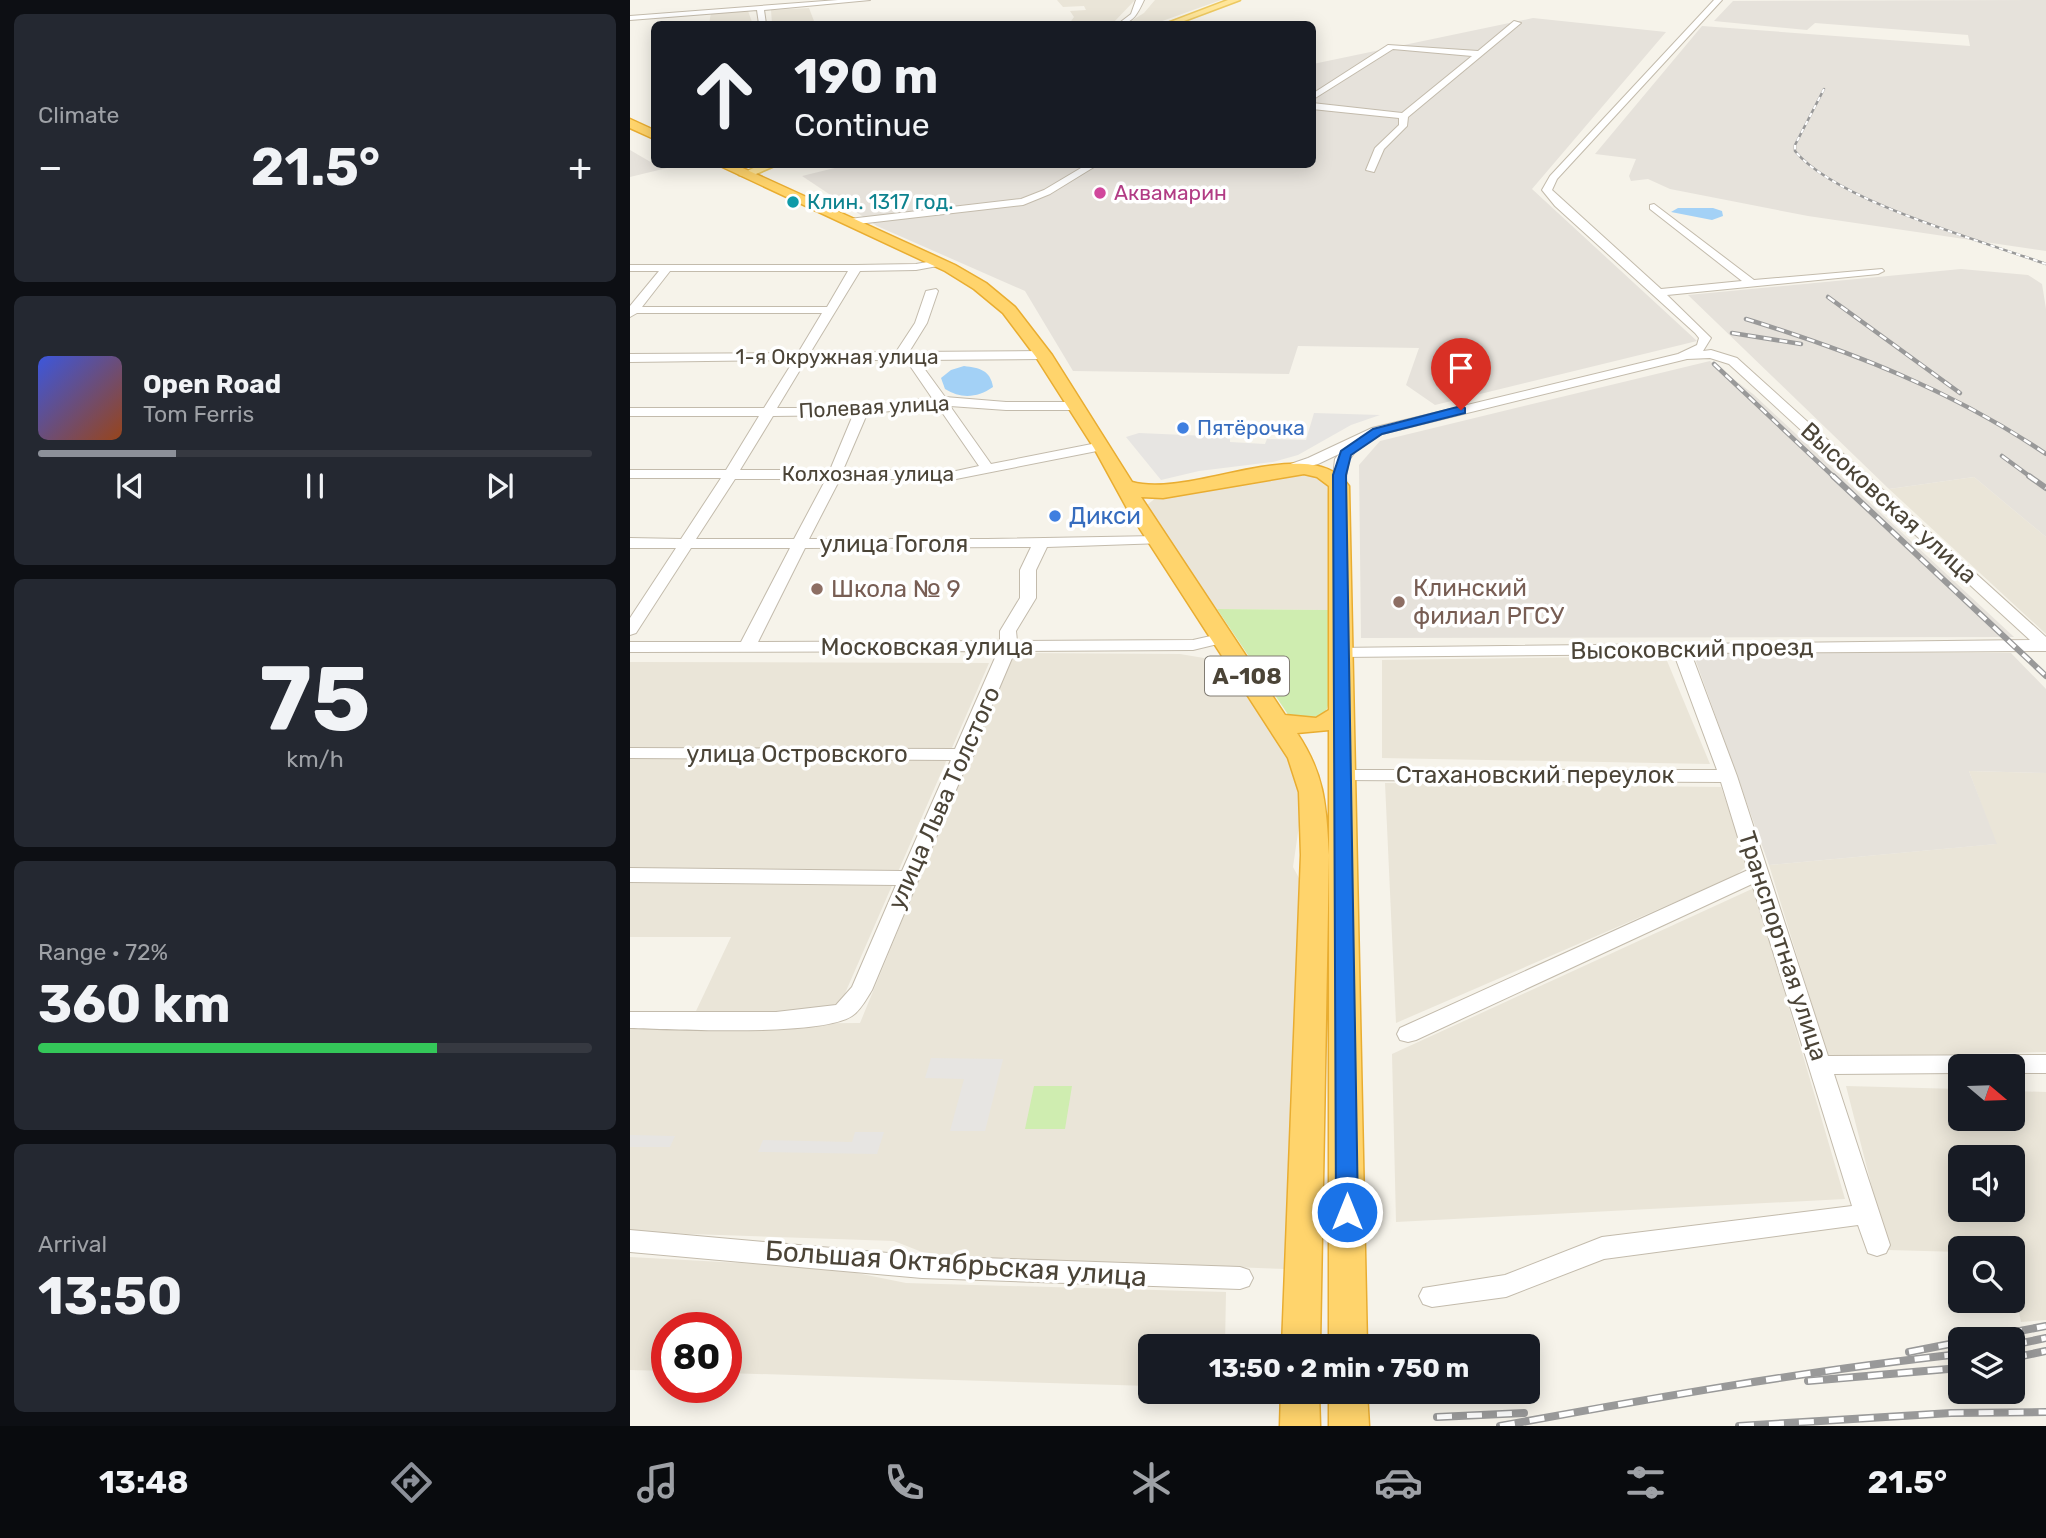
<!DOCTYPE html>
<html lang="en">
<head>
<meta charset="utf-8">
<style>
	:root { --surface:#171b24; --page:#242831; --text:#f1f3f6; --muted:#9ea1a6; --line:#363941; --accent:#8c9099 }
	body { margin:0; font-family:Rubik,sans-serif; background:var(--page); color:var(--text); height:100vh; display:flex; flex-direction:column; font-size:26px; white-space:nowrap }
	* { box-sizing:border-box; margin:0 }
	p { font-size:23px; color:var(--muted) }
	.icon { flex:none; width:38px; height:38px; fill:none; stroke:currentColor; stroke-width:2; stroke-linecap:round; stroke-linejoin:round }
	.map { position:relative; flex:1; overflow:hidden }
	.panel { display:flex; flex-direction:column; gap:14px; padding:14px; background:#0d0f14; width:630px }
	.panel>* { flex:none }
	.guide { position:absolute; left:21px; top:21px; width:665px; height:147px; border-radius:10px; box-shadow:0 4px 18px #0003; background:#171b24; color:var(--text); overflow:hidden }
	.needle { width:46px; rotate:109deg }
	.controls { position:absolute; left:1318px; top:1054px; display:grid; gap:14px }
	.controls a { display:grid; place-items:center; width:77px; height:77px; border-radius:10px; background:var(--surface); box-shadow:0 4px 18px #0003; font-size:35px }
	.speed { position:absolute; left:21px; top:1312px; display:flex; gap:14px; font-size:35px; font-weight:700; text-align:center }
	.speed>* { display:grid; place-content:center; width:91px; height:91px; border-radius:50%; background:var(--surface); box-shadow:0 4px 18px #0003; line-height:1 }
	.speed .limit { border:10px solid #d22; background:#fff; color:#111 }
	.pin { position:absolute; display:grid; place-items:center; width:60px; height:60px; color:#fff; margin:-72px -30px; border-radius:50% 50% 50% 0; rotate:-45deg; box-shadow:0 0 7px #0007 }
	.pin .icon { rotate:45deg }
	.me { position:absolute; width:77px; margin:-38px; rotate:0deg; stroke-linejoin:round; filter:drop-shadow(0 0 5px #0008) }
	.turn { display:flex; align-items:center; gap:24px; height:147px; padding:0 28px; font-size:32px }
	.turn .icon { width:91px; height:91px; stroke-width:2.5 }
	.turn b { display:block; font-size:49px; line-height:60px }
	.big { font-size:52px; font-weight:700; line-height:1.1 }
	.panel .tile { flex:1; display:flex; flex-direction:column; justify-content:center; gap:10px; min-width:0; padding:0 24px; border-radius:10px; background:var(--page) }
	.panel .dial { align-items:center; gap:0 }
	.dial b { font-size:91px; line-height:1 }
	.song { display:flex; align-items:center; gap:21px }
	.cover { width:84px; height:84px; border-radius:10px; background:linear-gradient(135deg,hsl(230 70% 55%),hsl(20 70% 35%)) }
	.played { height:7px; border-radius:4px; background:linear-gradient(90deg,var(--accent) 25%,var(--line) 25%) }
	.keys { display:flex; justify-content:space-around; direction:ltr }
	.heat { display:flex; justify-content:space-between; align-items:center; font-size:38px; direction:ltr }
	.charge { height:10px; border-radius:5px; background:linear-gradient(90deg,#34c759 72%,var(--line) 0) }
	.trip { position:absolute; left:508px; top:1334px; width:402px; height:70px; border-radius:10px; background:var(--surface); box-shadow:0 4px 18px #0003; font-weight:700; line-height:70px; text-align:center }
	.dock { display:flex; height:112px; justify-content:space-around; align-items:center; background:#090b0e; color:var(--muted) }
	.dock .icon { width:49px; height:49px }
	.dock .current { color:var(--accent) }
	.dock b { font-size:32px; color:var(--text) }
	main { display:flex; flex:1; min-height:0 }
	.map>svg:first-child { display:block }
	.residential { fill:#eae5d8; fill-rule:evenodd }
	.industrial { fill:#e6e2db }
	.green { fill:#cfedb0 }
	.parking { fill:#e7e5e2 }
	.water { fill:#a3d1f6 }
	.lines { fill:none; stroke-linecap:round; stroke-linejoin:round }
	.minor-casing { stroke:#c3bbac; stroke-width:2 }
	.major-casing { stroke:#edc961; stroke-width:3 }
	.highway-casing { stroke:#e9ad31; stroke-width:3 }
	.minor { fill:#fff; fill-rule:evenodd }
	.major { fill:#ffe69a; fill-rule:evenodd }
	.highway { fill:#ffd46c; fill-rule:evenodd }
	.rail-far3-casing { stroke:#999; stroke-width:2.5 }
	.rail-far2-casing { stroke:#999; stroke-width:4.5 }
	.rail-far1-casing { stroke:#999; stroke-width:6 }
	.rail-casing { stroke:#999; stroke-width:8 }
	.rail-far3 { stroke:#fff; stroke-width:2; stroke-dasharray:4.5; stroke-linecap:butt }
	.rail-far2 { stroke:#fff; stroke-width:2.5; stroke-dasharray:8; stroke-linecap:butt }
	.rail-far1 { stroke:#fff; stroke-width:3.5; stroke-dasharray:10; stroke-linecap:butt }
	.rail { stroke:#fff; stroke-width:5; stroke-dasharray:15; stroke-linecap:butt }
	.route { fill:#1a73e8; stroke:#114b97; stroke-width:2 }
	.hotel-dot { fill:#d1479c; stroke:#fff; stroke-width:2.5 }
	.culture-dot { fill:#0f9aa8; stroke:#fff; stroke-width:2.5 }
	.shop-dot { fill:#3f7fe0; stroke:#fff; stroke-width:2.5 }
	.education-dot { fill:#8d6e63; stroke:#fff; stroke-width:2.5 }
	.labels { text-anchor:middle; stroke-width:7; stroke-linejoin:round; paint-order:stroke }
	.far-hotel-label { font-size:21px; fill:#b23c85; stroke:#fff; text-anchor:start }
	.far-culture-label { font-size:21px; fill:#0d838f; stroke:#fff; text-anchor:start }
	.far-street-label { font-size:21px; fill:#4b4437; stroke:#fff }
	.far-shop-label { font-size:21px; fill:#366cbe; stroke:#fff; text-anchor:start }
	.shield { fill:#fff; stroke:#817c73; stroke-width:2 }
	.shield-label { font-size:23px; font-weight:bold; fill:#4b4437 }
	.street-label { font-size:24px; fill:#4b4437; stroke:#fff }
	.shop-label { font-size:24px; fill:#366cbe; stroke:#fff; text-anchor:start }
	.education-label { font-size:24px; fill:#785e54; stroke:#fff; text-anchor:start }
	.near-street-label { font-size:28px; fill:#4b4437; stroke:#fff }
</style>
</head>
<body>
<main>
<section class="panel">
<div class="tile"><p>Climate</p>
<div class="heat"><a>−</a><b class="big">21.5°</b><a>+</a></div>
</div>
<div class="tile">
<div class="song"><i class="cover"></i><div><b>Open Road</b><p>Tom Ferris</p></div></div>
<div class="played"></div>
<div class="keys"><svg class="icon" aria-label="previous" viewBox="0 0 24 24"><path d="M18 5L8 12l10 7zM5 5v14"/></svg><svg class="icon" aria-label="pause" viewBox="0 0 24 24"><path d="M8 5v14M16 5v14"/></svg><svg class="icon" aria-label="next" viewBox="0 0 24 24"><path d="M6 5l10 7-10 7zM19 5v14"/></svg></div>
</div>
<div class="tile dial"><b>75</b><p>km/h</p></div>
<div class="tile"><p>Range · 72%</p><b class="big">360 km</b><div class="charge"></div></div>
<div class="tile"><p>Arrival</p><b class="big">13:50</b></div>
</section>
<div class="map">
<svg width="1416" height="1426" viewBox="0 0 1416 1426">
	<rect width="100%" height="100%" fill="#f6f3ea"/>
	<g class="residential">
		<polygon points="427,0 505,0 482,24 439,24 444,17 440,11 456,10 454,6 433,7"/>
		<polygon points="525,0 591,0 524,24 496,24 514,13"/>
		<polygon points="179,8 184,21 152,23 192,21 193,24 142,24 141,10"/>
		<polygon points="118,11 122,22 79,24 81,13"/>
		<polygon points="644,474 686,474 697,483 701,532 699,610 587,609 515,512 517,505 527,497"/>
		<polygon points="1344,477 1416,537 1416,634 1259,489"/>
		<polygon points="393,653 550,654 598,662 657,750 670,778 672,805 663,867 670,880 656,1269 302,1256 264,1241 0,1232 0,1025 230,1023 382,654"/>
		<polygon points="1035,656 1080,764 752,758 752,660"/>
		<polygon points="0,662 359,663 206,1014 66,1011 101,937 0,937"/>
		<polygon points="1339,771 1416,773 1416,1052 1198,1057 1139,865 1366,844"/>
		<polygon points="755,783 1091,787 1118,865 1105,876 766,1023"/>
		<polygon points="1124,888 1215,1199 766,1222 762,1054"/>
		<path d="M 1216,1086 L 1330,1089 L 1330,1118 L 1382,1118 L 1383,1091 L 1416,1092 L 1416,1320 L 1391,1322 L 1383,1282 L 1382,1248 L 1330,1248 L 1330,1252 L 1258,1250 ZM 1330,1157 L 1382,1157 L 1382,1209 L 1330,1209 Z"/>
		<polygon points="0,1257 202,1268 276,1283 596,1292 595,1346 520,1346 520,1386 96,1373 96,1328 37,1328 37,1371 0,1370"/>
	</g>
	<g class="industrial">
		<polygon points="1416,0 1416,251 1178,216 1040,189 1018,179 1001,181 999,176 1006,159 965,154 1072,26 1340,46 1338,35 1185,23 1177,30 1084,21 1103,1"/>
		<polygon points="903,18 1036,32 902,189 1067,341 805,405 776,385 789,348 668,346 659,374 443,371 395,291 247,226 172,176 221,164 682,164 683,64"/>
		<polygon points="0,150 24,164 37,168 0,177"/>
		<polygon points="1331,269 1398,275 1412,284 1416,309 1416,537 1344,477 1259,489 1058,295"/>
		<polygon points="1080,361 1123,394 1384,637 731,638 729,465 750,441"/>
		<polygon points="1063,653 1381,653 1416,689 1416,773 1339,771 1367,844 1139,865"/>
	</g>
	<g class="green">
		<path d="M 587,609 L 699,610 L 699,700 C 697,723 676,720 659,716 Z"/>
		<polygon points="404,1086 442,1086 435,1129 395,1129"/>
	</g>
	<g class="parking">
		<polygon points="684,413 750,415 721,425 668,455 643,462 569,471 531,480 496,437 509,433 600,437 600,442 635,444 637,439 676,440"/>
		<polygon points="301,1058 373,1059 355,1131 320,1131 334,1079 295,1078"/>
		<polygon points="225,1132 254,1132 247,1154 128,1152 133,1140 222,1142"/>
		<polygon points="0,1135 45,1136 40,1147 0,1147"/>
	</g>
	<g class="water">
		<polygon points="1048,208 1083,208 1092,211 1093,216 1082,220 1041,212"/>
		<path d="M 334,366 C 350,368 360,370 363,387 C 347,398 331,399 315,389 L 311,378 L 321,370 Z"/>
	</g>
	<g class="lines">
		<defs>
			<g id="minor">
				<polygon points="208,0 240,0 134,10 136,24 129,24 127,10 0,20 0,16"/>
				<path d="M 506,0 L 514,0 C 508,13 503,24 488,24 L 501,14 Z"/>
				<polygon points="1084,0 1092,0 927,179 922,190 1031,289 1112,281 1020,209 1020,205 1024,204 1124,280 1252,269 1254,271 1248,274 1037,295 1081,338 1073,351 1081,350 1107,358 1416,637 1416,651 1061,653 1107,776 1198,1056 1416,1055 1416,1073 1382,1073 1382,1066 1330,1066 1330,1073 1204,1074 1260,1245 1256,1253 1247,1256 1238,1253 1228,1225 974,1259 876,1297 802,1307 793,1304 789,1296 793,1288 875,1275 972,1237 1222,1206 1122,884 786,1040 778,1042 770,1040 767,1034 770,1028 1118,870 1091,782 711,780 702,774 704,770 1087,770 1044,654 711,657 705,656 703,652 705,648 1400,640 1099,364 1080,358 1057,359 752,434 732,443 719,460 714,489 704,489 702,486 705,459 709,454 688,464 650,474 643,470 678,458 742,428 1048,354 1067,345 1069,338 1065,333 925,206 912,190 920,176"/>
				<polygon points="884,21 891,23 778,117 777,126 754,149 744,172 736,170 745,148 769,125 769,118 682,109 682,103 772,113 842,56 763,49 682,100 682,94 758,45 848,51"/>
				<polygon points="456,165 464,167 420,194 393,205 219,225 214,222 219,219 391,199 414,190"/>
				<path d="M 309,260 L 314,263 L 313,265 L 286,270 L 230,271 L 180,353 L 266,352 L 285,323 L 296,291 L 306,289 L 308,291 L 297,323 L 279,352 L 413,351 L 419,355 L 413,359 L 288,360 L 315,397 L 376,402 L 446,402 L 452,406 L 446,410 L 376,410 L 320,406 L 361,464 L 472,442 L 479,446 L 472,450 L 326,479 L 210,479 L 179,539 L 357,539 L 528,536 L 533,537 L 535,540 L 533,543 L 417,547 L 406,570 L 406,598 L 386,631 L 387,641 L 563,640 L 594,633 L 602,638 L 600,641 L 563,650 L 385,651 L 342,752 L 344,755 L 339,759 L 242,990 C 237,998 230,1011 222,1016 C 190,1037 44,1029 0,1028 L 0,1012 L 146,1012 L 206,1005 L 222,987 L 266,885 L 0,882 L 0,868 L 272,871 L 321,760 L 0,758 L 0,748 L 325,749 L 368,651 L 0,652 L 0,642 L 111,642 L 160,548 L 61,548 L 6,633 L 0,635 L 0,618 L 46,548 L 0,548 L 0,538 L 51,539 L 91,478 L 0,478 L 0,470 L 96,470 L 129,416 L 0,416 L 0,408 L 134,408 L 164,360 L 0,362 L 0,354 L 168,353 L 192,313 L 7,313 L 0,317 L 0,306 L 29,271 L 0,271 L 0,265 L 226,265 L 286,264 ZM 40,271 L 218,271 L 197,307 L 12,307 ZM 176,360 L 276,360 L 302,398 L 216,408 L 147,408 ZM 307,405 L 349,466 L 326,471 L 213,470 L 237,414 ZM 223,415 L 200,470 L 110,470 L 143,416 ZM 105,479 L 196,479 L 164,539 L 66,539 ZM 401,547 L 390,570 L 390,598 L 370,631 L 370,641 L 128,642 L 175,548 Z"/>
				<polygon points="0,1230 292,1256 610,1267 619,1270 623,1278 619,1286 610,1289 292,1278 0,1252"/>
			</g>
			<g id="major">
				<polygon points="598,0 610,0 546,24 535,24"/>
				<polygon points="132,164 149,164 119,177 109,175"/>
			</g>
			<g id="highway">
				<polygon points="0,119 24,130 24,139 0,128"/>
				<path d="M 86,164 L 104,164 L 325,265 L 356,283 L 385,307 L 422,355 L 502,482 C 561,499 680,430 719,486 L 737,1346 L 699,1346 L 699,730 L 667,733 C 695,775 696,805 699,855 L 690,1346 L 652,1346 L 671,855 L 669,792 L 658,758 L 499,512 L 464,448 L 406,357 L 373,313 L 344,289 L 315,271 ZM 674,474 L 687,477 L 699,486 L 699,710 L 686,718 L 655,715 L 511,497 L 533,498 Z"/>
				<polygon points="651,1391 689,1391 690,1426 650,1426"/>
				<polygon points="699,1391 737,1391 739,1426 699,1426"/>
			</g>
		</defs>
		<use href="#minor" class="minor-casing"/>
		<use href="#major" class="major-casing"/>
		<use href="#highway" class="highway-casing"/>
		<use href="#minor" class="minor"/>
		<use href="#major" class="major"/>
		<use href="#highway" class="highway"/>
		<defs>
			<path id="rail-far3" d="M 1194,89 L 1165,145 L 1165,151 C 1206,201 1352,241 1416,264"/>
			<g id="rail-far2">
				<polyline points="1198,297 1330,393"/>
				<path d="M 1116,319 C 1223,352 1323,391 1416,454"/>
				<polyline points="1102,333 1171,344"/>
				<polyline points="1084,364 1205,478"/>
				<polyline points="1372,456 1402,478"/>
			</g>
			<g id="rail-far1">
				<polyline points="1203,476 1416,676"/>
				<polyline points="1399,476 1416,488"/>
			</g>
			<g id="rail">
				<polyline points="1348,1339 1416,1326"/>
				<polyline points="1382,1345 1416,1338"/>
				<polyline points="1279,1352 1330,1342"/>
				<polyline points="1382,1358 1416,1351"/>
				<polyline points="1178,1381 1330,1368"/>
				<polyline points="807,1417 894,1413"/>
				<path d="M 870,1426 C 1023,1398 1175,1371 1330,1354"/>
				<polyline points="1109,1426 1321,1413 1416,1412"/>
			</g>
		</defs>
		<use href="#rail-far3" class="rail-far3-casing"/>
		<use href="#rail-far2" class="rail-far2-casing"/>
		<use href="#rail-far1" class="rail-far1-casing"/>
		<use href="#rail" class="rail-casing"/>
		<use href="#rail-far3" class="rail-far3"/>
		<use href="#rail-far2" class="rail-far2"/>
		<use href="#rail-far1" class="rail-far1"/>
		<use href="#rail" class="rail"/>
	</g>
	<polygon class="route" points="831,406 835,408 835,413 752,434 721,455 716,475 728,1212 725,1218 717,1221 709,1218 706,1212 703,475 711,451 743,429"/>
	<circle class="hotel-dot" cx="470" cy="193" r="7"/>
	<circle class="culture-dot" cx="163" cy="202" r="7"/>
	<g class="shop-dot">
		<circle cx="553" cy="428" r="7"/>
		<circle cx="425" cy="516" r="7"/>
	</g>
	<g class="education-dot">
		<circle cx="187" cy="589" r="7"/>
		<circle cx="769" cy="602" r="7"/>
	</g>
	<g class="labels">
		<g class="far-hotel-label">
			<text x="484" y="200">Аквамарин</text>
		</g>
		<g class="far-culture-label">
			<text x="177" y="209">Клин. 1317 год.</text>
		</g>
		<g class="far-street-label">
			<text x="207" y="364">1-я Окружная улица</text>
			<text transform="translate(244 407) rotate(-3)" y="7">Полевая улица</text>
			<text x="238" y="481">Колхозная улица</text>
		</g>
		<g class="far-shop-label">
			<text x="567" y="435">Пятёрочка</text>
		</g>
		<rect class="shield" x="575" y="656.5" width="84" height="39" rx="5"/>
		<g class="shield-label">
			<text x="617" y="684">А-108</text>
		</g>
		<g class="street-label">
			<text transform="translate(1259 503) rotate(42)" y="8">Высоковская улица</text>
			<text x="264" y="552">улица Гоголя</text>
			<text x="297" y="655">Московская улица</text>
			<text transform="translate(1062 649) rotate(-1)" y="8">Высоковский проезд</text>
			<text x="167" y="762">улица Островского</text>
			<text x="905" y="783">Стахановский переулок</text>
			<text transform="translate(314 798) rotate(-66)" y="8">улица Льва Толстого</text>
			<text transform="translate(1153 946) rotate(72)" y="8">Транспортная улица</text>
		</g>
		<g class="shop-label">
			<text x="439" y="524">Дикси</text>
		</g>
		<g class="education-label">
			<text x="783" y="596">Клинский<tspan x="783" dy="28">филиал РГСУ</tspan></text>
			<text x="201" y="597">Школа № 9</text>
		</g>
		<g class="near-street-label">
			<text transform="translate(326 1263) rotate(4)" y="10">Большая Октябрьская улица</text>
		</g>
	</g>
</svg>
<div class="controls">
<a><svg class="needle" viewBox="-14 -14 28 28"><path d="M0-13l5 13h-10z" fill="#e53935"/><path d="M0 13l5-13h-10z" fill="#9ea1a6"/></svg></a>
<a><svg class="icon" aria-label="sound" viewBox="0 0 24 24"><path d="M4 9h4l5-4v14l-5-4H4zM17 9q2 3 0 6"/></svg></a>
<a><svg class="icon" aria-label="search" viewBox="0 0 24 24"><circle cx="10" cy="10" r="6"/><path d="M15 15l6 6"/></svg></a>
<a><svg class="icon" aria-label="layers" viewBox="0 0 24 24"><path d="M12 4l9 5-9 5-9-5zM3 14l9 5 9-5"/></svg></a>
</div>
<div class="speed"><div class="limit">80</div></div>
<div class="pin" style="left:831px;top:410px;background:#d93025"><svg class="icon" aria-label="arrive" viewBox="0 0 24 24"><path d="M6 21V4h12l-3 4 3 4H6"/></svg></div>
<svg class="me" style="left:717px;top:1212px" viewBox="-20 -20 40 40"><circle r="17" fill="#1a73e8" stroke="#fff" stroke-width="3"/><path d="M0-11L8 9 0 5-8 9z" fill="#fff"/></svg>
<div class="trip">13:50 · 2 min · 750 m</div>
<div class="guide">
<div class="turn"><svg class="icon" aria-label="ahead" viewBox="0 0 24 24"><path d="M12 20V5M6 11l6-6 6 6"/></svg><div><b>190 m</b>Continue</div></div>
</div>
</div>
</main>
<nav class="dock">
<b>13:48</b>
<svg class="icon current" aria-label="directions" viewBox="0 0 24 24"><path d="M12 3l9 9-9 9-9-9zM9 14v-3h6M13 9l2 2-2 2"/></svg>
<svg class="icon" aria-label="music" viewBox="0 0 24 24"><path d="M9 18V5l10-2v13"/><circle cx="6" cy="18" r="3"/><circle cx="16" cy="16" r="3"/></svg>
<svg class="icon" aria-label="phone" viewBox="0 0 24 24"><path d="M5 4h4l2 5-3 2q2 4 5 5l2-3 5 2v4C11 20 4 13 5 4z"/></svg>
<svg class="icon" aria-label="climate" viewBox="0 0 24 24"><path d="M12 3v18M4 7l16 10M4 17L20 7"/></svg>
<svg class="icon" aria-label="car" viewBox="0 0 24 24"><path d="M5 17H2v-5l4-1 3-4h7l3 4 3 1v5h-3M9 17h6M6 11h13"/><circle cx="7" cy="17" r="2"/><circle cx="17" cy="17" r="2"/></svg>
<svg class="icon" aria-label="filters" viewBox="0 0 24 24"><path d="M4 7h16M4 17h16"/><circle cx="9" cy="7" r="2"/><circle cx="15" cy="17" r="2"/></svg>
<b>21.5°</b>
</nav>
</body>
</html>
